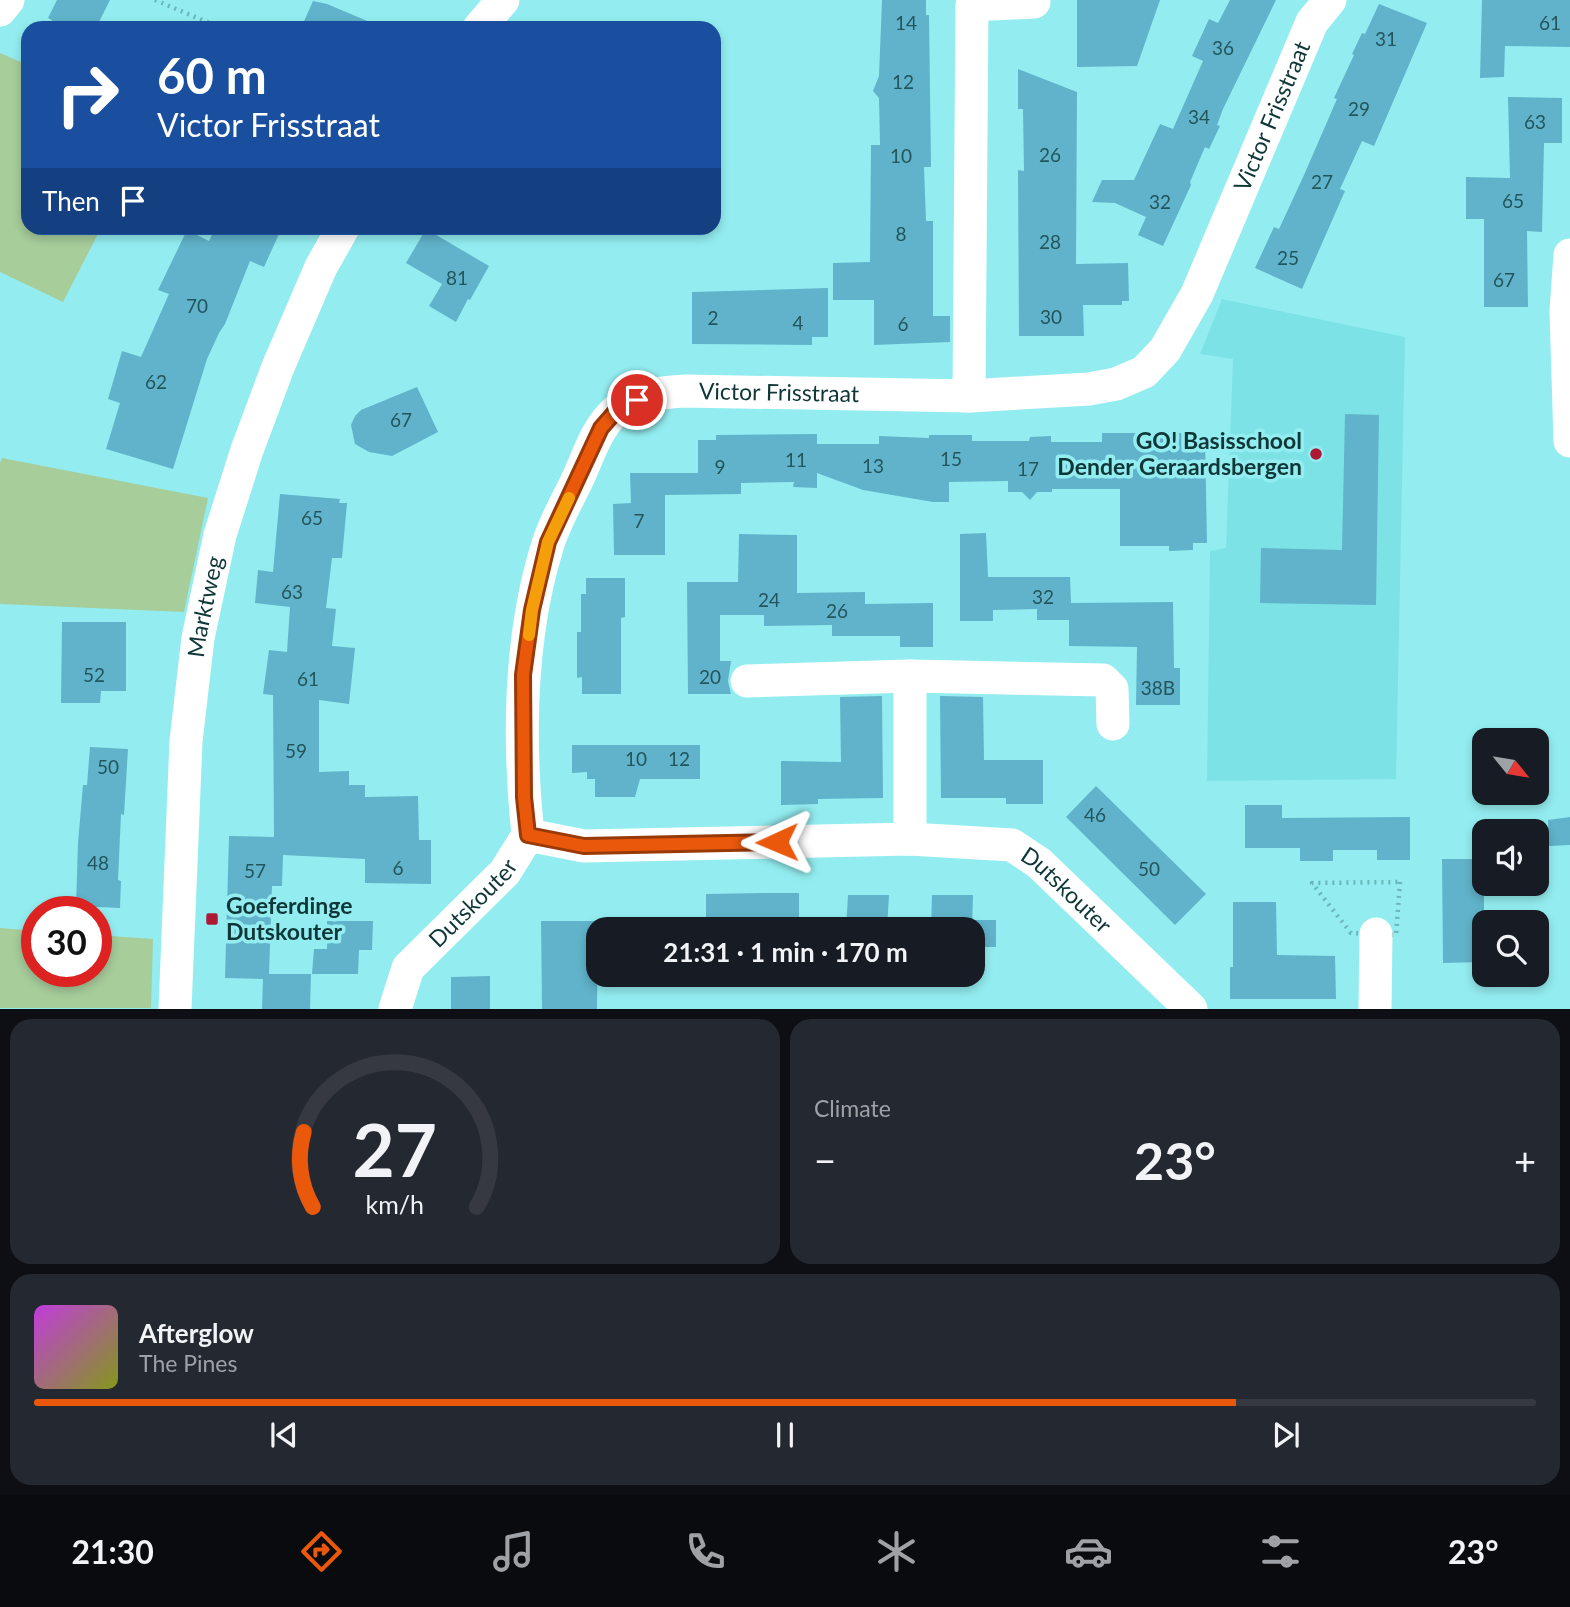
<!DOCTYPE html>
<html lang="en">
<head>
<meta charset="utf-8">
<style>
	:root { --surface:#171b24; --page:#242831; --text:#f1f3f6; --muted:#9ea1a6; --line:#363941; --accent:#ea580c }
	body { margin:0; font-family:Lato,sans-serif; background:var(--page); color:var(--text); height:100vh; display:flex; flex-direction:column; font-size:26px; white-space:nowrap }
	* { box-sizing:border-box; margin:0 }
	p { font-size:23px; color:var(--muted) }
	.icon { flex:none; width:38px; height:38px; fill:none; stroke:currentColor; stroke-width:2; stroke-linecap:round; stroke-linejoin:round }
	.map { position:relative; height:1009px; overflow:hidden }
	.panel { display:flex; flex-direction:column; gap:10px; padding:10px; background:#0d0f14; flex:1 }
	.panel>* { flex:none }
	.banner { position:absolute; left:21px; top:21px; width:700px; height:214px; border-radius:21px; box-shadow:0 4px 10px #0003; background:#1a4fa0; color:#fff; overflow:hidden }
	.needle { width:46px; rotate:120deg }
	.fabs { position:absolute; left:1472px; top:728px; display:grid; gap:14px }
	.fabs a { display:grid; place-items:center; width:77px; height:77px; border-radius:14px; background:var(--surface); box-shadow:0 4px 10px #0003; font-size:35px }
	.speed { position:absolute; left:21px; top:896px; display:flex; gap:14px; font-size:35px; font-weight:700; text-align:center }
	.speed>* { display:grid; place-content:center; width:91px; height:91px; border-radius:50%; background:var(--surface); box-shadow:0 4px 10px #0003; line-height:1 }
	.speed .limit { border:10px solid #d22; background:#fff; color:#111 }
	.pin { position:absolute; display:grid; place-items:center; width:60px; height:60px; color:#fff; margin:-30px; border:4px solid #fff; border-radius:50%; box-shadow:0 2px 7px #0007 }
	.me { position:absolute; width:77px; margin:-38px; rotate:269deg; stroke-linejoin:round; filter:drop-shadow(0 0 5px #0008) }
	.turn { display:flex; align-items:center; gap:24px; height:147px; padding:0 21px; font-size:32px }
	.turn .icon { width:91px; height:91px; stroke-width:2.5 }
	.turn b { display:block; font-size:49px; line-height:60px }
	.then { display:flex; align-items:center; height:66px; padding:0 21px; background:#0003; gap:14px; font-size:26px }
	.big { font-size:52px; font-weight:700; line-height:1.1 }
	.panel .card { flex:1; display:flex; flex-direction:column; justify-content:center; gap:10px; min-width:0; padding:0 24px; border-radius:21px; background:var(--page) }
	.panel .dial { align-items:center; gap:0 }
	.dial svg { height:182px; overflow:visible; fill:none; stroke:var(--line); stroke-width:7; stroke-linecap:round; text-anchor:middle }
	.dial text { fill:var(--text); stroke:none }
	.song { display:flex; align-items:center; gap:21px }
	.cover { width:84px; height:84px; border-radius:10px; background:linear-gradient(135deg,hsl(290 70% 55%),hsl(70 70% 35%)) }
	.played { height:7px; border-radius:4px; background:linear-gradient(90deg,var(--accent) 80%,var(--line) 80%) }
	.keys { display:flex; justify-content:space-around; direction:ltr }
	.heat { display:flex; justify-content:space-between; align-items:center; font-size:38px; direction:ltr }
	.panel .tiles { flex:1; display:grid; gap:10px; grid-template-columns:1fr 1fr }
	.card:last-child { grid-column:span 2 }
	.trip { position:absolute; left:586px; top:917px; width:399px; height:70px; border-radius:21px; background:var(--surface); box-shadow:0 4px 10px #0003; font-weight:700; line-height:70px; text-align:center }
	.dock { display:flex; height:112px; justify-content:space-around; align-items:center; background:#090b0e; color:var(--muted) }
	.dock .icon { width:49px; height:49px }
	.dock .current { color:var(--accent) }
	.dock b { font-size:32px; color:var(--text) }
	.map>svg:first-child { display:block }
	.built { fill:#7de2e6 }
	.green { fill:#a7cd9b }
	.building { fill:#60b3ca }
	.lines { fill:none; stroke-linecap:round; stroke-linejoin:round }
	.path { stroke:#6bb6b8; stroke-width:4.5; stroke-dasharray:2 5; stroke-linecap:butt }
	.minor { stroke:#fff; stroke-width:33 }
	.route-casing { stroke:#983908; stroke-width:18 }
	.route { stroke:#ea580c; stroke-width:12 }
	.slow { stroke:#f59e0b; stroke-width:12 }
	.poi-dot { fill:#ad1835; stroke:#93edf0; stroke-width:2.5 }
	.labels { text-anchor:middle; stroke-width:7; stroke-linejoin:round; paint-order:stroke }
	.number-label { font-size:19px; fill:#23565c }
	.street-label { font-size:23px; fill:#0f3738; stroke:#93edf0 }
	.poi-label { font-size:23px; font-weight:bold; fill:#0f3738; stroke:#93edf0; text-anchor:end }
</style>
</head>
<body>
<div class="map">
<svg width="1570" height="1009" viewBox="0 0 1570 1009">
	<rect width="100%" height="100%" fill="#93edf0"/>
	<polygon class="built" points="1222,299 1405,337 1396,779 1207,781 1210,551 1226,548 1233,359 1200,354"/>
	<g class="green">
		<polygon points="0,53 28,65 28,228 101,228 63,302 0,272"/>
		<polygon points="2,458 208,498 184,612 0,604 0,463"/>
		<polygon points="0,928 37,931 37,971 96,971 96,935 153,939 151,1008 0,1008"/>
	</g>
	<g class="building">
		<polygon points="57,0 110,0 96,28 48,28 52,20 48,18"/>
		<polygon points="882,0 926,0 926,15 929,15 931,167 924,167 926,221 933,221 933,316 950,316 950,342 874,345 874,300 833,300 833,263 870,262 871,145 880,145 879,98 873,91 879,76"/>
		<polygon points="1077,0 1160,0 1137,66 1077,67"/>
		<polygon points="1230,0 1276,0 1223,109 1217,125 1220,126 1209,149 1205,147 1190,182 1191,185 1163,246 1138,235 1146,217 1115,203 1092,202 1102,180 1134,180 1160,124 1173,129 1203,61 1192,56 1209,19 1218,23"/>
		<polygon points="1482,0 1570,0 1570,47 1505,46 1504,77 1480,78"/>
		<polygon points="313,1 327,4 384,28 301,28"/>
		<polygon points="1379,4 1427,23 1374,146 1362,141 1340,189 1345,191 1302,289 1255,268 1274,227 1279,229 1304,175 1337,99 1334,98 1354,55 1352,54 1362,33 1365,34"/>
		<polygon points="1018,69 1077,92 1076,264 1128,263 1129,301 1122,301 1122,305 1083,305 1084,336 1019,336 1018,170 1024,171 1023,109 1018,109"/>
		<polygon points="1508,97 1562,98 1562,143 1544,143 1542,232 1527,231 1528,307 1484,307 1484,219 1466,219 1466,177 1510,178"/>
		<polygon points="215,228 266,228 279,234 264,267 250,261 225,324 219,333 207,359 173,469 106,449 120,403 108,399 122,351 141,357 169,294 158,290 187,230 209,241"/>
		<polygon points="426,229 489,266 470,300 468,299 456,322 429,306 442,284 406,263"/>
		<polygon points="828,288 828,337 812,337 812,345 692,344 692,292"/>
		<polygon points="417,387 438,432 392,456 369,452 355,444 351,425 355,416 361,410"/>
		<polygon points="1345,414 1379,415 1376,605 1260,603 1261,548 1342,550"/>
		<polygon points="1102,433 1190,433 1190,436 1205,436 1207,543 1193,543 1193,550 1169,551 1169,546 1120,546 1120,489 1052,489 1052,492 1037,492 1030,500 1022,492 1008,492 1008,481 949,482 949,502 933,502 863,490 817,473 817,488 793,487 794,482 741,483 741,494 665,495 665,555 614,555 613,504 631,503 630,473 698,473 698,440 716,440 716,435 817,434 817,444 879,444 879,436 929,438 929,435 972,435 972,441 1029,441 1030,437 1051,436 1051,442 1102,442"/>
		<polygon points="280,494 340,499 339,503 347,503 342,558 332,558 326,608 336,609 332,646 355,648 349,704 319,700 319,772 349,771 349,785 365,785 365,797 418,796 419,840 431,840 431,884 365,883 365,859 283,855 282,886 272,886 269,974 311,974 310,1009 262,1009 263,979 225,978 229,836 274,837 273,695 263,694 269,650 287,652 290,607 255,603 258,570 273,572"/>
		<polygon points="986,533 988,577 1070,577 1071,603 1173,602 1174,668 1180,668 1180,705 1136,705 1137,647 1069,646 1069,620 1037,620 1037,609 993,610 993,621 960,621 960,534"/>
		<polygon points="739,534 797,535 797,593 865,592 865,604 933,603 933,647 900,647 900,636 832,636 832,625 764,626 764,615 720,615 720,661 731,661 728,681 731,694 688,694 687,582 738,582"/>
		<polygon points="586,578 625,578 625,617 621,618 621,694 582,694 582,677 577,678 577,632 581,632 581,594 586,594"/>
		<polygon points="62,622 126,622 126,691 101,691 100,703 61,703"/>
		<polygon points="882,696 883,798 818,799 818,804 781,805 781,761 841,762 840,697"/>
		<polygon points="940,696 983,697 984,760 1043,760 1043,804 1006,804 1006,798 941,798"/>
		<polygon points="572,745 700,745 700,779 640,779 635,797 595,797 595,779 587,779 587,772 572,773"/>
		<polygon points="90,747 128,749 124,815 121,814 118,880 121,881 120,908 76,906 78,843 83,785 87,785"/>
		<polygon points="1096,786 1206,894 1175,925 1066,817"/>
		<polygon points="1245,805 1282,805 1282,818 1410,817 1410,860 1377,860 1377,850 1333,850 1333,861 1300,861 1300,848 1245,848"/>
		<polygon points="1570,817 1570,845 1549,846 1548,820"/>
		<polygon points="1442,859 1484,859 1484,962 1443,963"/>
		<polygon points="764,893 799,893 799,929 729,929 729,924 706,924 706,894"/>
		<polygon points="848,895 889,895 887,929 846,929"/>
		<polygon points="932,895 973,895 972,929 931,929"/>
		<polygon points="1233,902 1276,902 1277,955 1335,956 1336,999 1230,999 1230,967 1233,967"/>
		<rect x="973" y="920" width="23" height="27"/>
		<polygon points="327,921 373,921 372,950 359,950 358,974 312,974 314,949 327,949"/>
		<polygon points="541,921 598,921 597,1009 542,1009"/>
		<polygon points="490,976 490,1009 451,1009 451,977"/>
	</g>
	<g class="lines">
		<g class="path">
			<polyline points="155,0 221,28"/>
			<polygon points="1400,882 1396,935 1351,933 1312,883"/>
		</g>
		<g class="minor">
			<polyline points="0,10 8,0"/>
			<polyline points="479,28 503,0"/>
			<polyline points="1570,255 1566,311 1570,441"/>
			<polyline points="969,396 972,5 1034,2"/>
			<polyline points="747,681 910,676"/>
			<path id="s1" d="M 528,835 C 518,739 519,636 548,544 C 555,521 569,498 579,476 C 589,454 597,427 616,411 C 636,395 662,392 686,391 L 969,396 L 1089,389 L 1116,384 L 1144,372 L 1165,350 L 1197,294 L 1312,22 L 1330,0"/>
			<path id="s2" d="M 528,835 L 584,846 L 910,839 L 1012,845 L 1039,863 L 1191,1009"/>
			<polyline points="910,839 910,676 1103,680 1112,689 1113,724"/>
			<path id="s3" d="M 175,1009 L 186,741 L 198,638 L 220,535 L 247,450 L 278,367 L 321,267 L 343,228"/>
			<path id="s4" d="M 395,1009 L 408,968 L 505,872 L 528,835"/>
			<polyline points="1375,1009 1376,934"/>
		</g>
	</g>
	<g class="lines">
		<defs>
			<polyline id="route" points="637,400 616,411 601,428 548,542 532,610 523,675 524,797 528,835 584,846 777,842"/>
		</defs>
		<use href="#route" class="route-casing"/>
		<use href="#route" class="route"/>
		<polyline class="slow" points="529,635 532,610 548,542 569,498"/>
	</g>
	<g class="poi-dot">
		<circle cx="1316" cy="454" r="7"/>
		<rect x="205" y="912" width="14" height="14" rx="3.5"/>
	</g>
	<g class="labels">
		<g class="number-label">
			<text x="906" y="30">14</text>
			<text x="1550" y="30">61</text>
			<text x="1386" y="46">31</text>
			<text x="1223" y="55">36</text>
			<text x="903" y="89">12</text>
			<text x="1359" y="116">29</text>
			<text x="1199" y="124">34</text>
			<text x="1535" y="129">63</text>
			<text x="1050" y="162">26</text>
			<text x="901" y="163">10</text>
			<text x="1322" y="189">27</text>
			<text x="1513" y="208">65</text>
			<text x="1160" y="209">32</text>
			<text x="901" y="241">8</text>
			<text x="1050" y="249">28</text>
			<text x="1288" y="265">25</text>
			<text x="457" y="285">81</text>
			<text x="1504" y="287">67</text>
			<text x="197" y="313">70</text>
			<text x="1051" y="324">30</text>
			<text x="713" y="325">2</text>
			<text x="798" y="330">4</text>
			<text x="903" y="331">6</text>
			<text x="156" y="389">62</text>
			<text x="401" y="427">67</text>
			<text x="951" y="466">15</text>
			<text x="796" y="467">11</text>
			<text x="873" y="473">13</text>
			<text x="720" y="474">9</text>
			<text x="1028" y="476">17</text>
			<text x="312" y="525">65</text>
			<text x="639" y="528">7</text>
			<text x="292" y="599">63</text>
			<text x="1043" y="604">32</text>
			<text x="769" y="607">24</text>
			<text x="837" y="618">26</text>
			<text x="94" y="682">52</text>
			<text x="710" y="684">20</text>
			<text x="308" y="686">61</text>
			<text x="1158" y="695">38B</text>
			<text x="296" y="758">59</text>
			<text x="636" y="766">10</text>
			<text x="679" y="766">12</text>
			<text x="108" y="774">50</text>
			<text x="1095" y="822">46</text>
			<text x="98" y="870">48</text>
			<text x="398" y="875">6</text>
			<text x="1149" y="876">50</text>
			<text x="255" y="878">57</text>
		</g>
		<g class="street-label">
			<text dy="8" stroke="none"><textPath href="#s1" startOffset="1267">Victor Frisstraat</textPath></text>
			<text dy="8" stroke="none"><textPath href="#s1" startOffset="611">Victor Frisstraat</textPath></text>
			<text dy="8" stroke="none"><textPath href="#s3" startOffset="404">Marktweg</textPath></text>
			<text dy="8" stroke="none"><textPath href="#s2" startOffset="556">Dutskouter</textPath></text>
			<text dy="8" stroke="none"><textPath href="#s4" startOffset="135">Dutskouter</textPath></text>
		</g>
		<g class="poi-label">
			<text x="1302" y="449">GO! Basisschool<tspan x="1302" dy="26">Dender Geraardsbergen</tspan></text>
			<text x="226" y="914" text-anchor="start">Goeferdinge<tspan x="226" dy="26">Dutskouter</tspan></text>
		</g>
	</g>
</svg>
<div class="fabs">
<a><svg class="needle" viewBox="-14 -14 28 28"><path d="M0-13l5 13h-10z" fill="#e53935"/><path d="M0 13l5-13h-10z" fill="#9ea1a6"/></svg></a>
<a><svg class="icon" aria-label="sound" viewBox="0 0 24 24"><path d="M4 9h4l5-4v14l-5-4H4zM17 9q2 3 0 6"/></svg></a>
<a><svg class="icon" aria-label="search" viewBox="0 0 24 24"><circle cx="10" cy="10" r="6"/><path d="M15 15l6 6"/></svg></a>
</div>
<div class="speed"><div class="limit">30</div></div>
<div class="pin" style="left:637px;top:400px;background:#d93025"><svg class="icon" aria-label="arrive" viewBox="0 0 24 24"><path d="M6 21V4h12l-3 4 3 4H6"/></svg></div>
<svg class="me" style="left:777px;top:842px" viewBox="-20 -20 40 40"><path d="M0-17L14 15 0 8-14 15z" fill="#ea580c" stroke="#fff" stroke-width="4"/></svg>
<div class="trip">21:31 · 1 min · 170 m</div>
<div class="banner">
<div class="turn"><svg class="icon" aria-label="right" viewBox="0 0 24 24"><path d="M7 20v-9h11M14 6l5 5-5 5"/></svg><div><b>60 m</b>Victor Frisstraat</div></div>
<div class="then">Then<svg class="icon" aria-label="arrive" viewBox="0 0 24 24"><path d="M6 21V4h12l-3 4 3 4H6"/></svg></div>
</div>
</div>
<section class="panel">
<div class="tiles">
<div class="card dial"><svg viewBox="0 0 100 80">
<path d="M14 69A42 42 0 1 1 86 69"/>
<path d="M14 69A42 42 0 0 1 10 36" stroke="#ea580c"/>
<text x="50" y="56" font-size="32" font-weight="700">27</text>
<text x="50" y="72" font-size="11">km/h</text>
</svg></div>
<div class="card"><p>Climate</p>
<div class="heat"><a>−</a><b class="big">23°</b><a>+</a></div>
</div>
<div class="card">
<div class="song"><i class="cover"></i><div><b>Afterglow</b><p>The Pines</p></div></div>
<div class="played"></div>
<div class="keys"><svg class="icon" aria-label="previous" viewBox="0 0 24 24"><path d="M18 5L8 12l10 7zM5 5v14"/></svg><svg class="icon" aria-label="pause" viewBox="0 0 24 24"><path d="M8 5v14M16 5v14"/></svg><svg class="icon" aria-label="next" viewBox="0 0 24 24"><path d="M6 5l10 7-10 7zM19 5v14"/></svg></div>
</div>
</div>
</section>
<nav class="dock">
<b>21:30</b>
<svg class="icon current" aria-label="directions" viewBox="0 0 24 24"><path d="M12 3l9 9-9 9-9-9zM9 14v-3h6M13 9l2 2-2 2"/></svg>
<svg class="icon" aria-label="music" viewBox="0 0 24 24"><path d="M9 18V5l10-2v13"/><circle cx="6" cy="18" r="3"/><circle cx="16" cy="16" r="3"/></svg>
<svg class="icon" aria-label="phone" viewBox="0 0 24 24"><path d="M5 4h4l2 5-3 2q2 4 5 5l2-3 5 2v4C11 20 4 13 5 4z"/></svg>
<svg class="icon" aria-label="climate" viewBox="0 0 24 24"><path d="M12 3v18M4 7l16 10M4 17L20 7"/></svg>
<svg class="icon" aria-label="car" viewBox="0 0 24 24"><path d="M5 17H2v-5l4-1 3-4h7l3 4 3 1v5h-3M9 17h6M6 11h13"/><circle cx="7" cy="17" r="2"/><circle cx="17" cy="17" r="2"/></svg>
<svg class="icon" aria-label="filters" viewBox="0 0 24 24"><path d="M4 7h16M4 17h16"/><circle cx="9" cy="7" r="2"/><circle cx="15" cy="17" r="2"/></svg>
<b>23°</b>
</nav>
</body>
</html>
